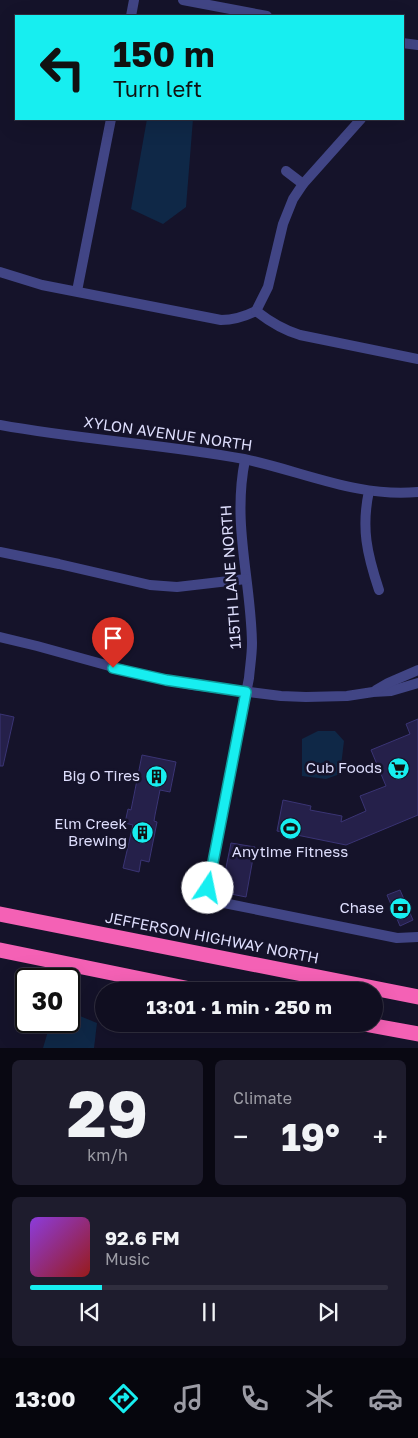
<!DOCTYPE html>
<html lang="en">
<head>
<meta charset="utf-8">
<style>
	:root { --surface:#100e20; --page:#1e1c2d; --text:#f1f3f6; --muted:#9c9ca5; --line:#302e3e; --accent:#17eef0 }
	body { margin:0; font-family:"Golos Text",sans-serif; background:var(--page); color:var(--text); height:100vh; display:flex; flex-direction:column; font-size:19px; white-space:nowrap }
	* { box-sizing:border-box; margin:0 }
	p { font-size:16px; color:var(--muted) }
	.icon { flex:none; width:28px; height:28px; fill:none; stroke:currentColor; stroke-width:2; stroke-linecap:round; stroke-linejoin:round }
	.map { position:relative; height:1048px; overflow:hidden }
	.side { display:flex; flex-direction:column; gap:12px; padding:12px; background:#090812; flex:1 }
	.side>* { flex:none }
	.guide { position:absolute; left:15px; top:15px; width:389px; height:105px; border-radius:0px; box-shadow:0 5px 20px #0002,0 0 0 1px var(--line); background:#17eef0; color:#111; overflow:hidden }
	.speed { position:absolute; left:15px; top:968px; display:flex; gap:10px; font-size:25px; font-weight:700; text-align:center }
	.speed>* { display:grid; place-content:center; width:65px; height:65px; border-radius:50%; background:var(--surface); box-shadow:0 5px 20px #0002,0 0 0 1px var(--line); line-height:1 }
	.speed .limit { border:2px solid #111; border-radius:8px; background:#fff; color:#111 }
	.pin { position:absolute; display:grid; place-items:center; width:42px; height:42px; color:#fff; margin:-51px -21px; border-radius:50% 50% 50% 0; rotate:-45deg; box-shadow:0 0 5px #0007 }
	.pin .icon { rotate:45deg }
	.me { position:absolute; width:55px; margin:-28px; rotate:11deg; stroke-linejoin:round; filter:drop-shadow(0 0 4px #0008) }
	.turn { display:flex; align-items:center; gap:18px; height:105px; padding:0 15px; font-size:22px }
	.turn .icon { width:65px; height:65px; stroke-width:2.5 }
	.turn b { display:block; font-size:35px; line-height:42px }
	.big { font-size:38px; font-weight:700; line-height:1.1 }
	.side .tile { flex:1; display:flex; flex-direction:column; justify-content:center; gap:8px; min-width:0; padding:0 18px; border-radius:8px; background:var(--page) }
	.side .dial { align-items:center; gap:0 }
	.dial b { font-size:65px; line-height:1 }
	.song { display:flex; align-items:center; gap:15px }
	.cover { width:60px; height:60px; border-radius:8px; background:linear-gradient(135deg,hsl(270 70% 55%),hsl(0 70% 35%)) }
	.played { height:5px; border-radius:2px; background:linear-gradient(90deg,var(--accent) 20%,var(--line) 20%) }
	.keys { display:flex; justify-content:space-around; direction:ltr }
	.heat { display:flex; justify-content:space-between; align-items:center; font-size:28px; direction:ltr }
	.side .tiles { flex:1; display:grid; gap:12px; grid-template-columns:1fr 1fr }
	.tile:last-child { grid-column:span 2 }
	.trip { position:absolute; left:95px; top:982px; width:288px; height:50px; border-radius:25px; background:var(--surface); box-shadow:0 5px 20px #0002,0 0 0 1px var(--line); font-weight:700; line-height:50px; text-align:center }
	.dock { display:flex; height:80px; justify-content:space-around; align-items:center; background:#06060d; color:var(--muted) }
	.dock .icon { width:35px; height:35px }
	.dock .active { color:var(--accent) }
	.dock b { font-size:22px; color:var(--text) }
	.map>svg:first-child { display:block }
	.water { fill:#0f2847 }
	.building { fill:#25204a; stroke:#3a3474 }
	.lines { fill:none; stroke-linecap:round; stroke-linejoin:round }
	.minor { stroke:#414585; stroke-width:10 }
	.highway { stroke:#f461b5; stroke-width:15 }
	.route-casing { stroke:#0f9b9c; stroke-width:12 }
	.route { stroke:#17eef0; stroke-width:9 }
	.labels { text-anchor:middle; stroke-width:5; stroke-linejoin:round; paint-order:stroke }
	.street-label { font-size:15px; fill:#dedefd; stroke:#15132a }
	.poi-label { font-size:15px; fill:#dedefd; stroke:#15132a; text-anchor:end }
</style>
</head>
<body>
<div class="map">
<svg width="418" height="1048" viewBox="0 0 418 1048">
	<rect width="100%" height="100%" fill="#15132a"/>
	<g class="water">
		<polygon points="147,119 193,119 186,207 163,224 131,209"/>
		<polygon points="318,731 335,731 344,741 340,774 326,779 302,776 302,739"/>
		<polygon points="75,1014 97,1023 94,1048 43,1048 51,1021 69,1021 69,1015"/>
	</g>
	<g class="building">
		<polygon points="0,714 14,717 3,766 0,766"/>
		<polygon points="418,719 418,815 346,845 277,831 283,800 311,806 310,810 342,816 341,822 366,811 360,796 386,786 371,750 410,734 406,724"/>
		<polygon points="142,755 176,762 170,792 160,790 155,815 154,821 157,822 149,862 141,860 139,872 123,868 133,825 125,823 128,809 131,810"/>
		<polygon points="231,843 255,847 246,897 221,892"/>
		<polygon points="400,890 413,920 400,926 387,895"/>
	</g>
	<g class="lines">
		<g class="minor">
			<polyline points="183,0 267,16"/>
			<polyline points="131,16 134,0"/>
			<polyline points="402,43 418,45"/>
			<polyline points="286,171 303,184"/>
			<path d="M 0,272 L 42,285 L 221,320 C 234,320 244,317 256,311"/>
			<polyline points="77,291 111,119"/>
			<polyline points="256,311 268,287 283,224 293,199 303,184 361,119"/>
			<path d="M 256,311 C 270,322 283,330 300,335 L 418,359"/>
			<path d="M 0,425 C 81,440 163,444 244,459 C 302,471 358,498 418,492"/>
			<path d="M 245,460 C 232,524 251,580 252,643 C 252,655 250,666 249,678 L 208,888 C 208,896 211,900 219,902 L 397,938 L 418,937"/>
			<path d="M 369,491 C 361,528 367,554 379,590"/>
			<polyline points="0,552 59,564 150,585 177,587 246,579"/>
			<polyline points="0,637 37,646 142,675 193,685 281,696 306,697 347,696 373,692 391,691 418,683"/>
			<polyline points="376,690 388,683 418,670"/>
		</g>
		<g class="highway">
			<polyline points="0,914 418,997"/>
			<polyline points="0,950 200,991"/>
			<polyline points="364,1024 418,1034"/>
		</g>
	</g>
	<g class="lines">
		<defs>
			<polyline id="route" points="113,668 166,680 246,692 208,888"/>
		</defs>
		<use href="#route" class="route-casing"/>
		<use href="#route" class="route"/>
	</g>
	<defs>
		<symbol id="supermarket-disc" viewBox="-11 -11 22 22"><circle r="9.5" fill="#17eef0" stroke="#15132a"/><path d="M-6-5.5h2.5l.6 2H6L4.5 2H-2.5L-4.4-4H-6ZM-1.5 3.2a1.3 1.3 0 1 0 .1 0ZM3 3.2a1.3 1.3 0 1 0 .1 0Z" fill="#111"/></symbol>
		<symbol id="building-disc" viewBox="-11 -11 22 22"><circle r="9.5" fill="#17eef0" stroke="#15132a"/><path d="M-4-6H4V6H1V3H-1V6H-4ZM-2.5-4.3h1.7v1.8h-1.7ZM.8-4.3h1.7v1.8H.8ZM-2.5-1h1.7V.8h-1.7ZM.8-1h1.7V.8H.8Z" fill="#111"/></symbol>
		<symbol id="stadium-disc" viewBox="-11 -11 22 22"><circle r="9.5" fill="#17eef0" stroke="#15132a"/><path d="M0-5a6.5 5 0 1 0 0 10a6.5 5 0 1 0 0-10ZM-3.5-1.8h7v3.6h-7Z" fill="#111"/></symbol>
		<symbol id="bank-disc" viewBox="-11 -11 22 22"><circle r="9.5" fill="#17eef0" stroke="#15132a"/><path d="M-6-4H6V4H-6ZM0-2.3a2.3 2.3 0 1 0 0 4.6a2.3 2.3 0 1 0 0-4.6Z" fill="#111"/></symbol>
	</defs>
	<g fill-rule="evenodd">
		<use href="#supermarket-disc" x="386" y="756" width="25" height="25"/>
		<use href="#building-disc" x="144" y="764" width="25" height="25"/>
		<use href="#stadium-disc" x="278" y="816" width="25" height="25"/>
		<use href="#building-disc" x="130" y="820" width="25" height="25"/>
		<use href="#bank-disc" x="388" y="896" width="25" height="25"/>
	</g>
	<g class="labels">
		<g class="street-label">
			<text transform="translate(168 434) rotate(8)" y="5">XYLON AVENUE NORTH</text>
			<text transform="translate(231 577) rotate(-94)" y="5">115TH LANE NORTH</text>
			<text transform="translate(212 938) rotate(11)" y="5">JEFFERSON HIGHWAY NORTH</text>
		</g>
		<g class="poi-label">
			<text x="382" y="773">Cub Foods</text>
			<text x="140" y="781">Big O Tires</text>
			<text x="127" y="829">Elm Creek<tspan x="127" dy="17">Brewing</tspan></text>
			<text x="290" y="857" text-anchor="middle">Anytime Fitness</text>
			<text x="384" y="913">Chase</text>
		</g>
	</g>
</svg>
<div class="speed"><div class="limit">30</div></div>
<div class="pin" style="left:113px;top:668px;background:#d93025"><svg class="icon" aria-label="arrive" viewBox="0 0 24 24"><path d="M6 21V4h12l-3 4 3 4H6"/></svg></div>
<svg class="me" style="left:208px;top:888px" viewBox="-20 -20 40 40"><circle r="19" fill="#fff"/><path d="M0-13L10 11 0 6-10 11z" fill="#17eef0"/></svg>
<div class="trip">13:01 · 1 min · 250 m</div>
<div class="guide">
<div class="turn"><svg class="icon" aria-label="left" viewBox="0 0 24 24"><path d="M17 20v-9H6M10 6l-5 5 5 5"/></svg><div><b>150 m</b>Turn left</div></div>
</div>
</div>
<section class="side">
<div class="tiles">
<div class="tile dial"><b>29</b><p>km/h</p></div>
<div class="tile"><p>Climate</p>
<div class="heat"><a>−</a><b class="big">19°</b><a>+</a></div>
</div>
<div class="tile">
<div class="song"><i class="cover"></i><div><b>92.6 FM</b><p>Music</p></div></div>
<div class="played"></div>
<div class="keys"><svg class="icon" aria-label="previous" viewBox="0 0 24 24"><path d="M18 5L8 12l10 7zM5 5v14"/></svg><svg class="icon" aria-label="pause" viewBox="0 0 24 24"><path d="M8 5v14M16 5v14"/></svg><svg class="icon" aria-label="next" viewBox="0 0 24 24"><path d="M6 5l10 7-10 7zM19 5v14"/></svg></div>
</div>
</div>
</section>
<nav class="dock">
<b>13:00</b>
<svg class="icon active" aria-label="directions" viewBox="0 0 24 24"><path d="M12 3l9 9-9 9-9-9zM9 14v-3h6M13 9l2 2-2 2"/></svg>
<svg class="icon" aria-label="music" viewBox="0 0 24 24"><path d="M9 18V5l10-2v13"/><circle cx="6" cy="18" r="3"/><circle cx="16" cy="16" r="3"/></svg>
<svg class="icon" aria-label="phone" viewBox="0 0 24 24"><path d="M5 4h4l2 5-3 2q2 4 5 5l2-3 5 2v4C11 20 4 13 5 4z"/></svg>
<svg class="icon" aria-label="climate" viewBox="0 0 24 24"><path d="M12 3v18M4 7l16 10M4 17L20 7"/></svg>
<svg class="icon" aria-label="car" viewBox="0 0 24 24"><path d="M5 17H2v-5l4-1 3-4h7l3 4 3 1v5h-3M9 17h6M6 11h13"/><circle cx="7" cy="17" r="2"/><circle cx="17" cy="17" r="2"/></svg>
</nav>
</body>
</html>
